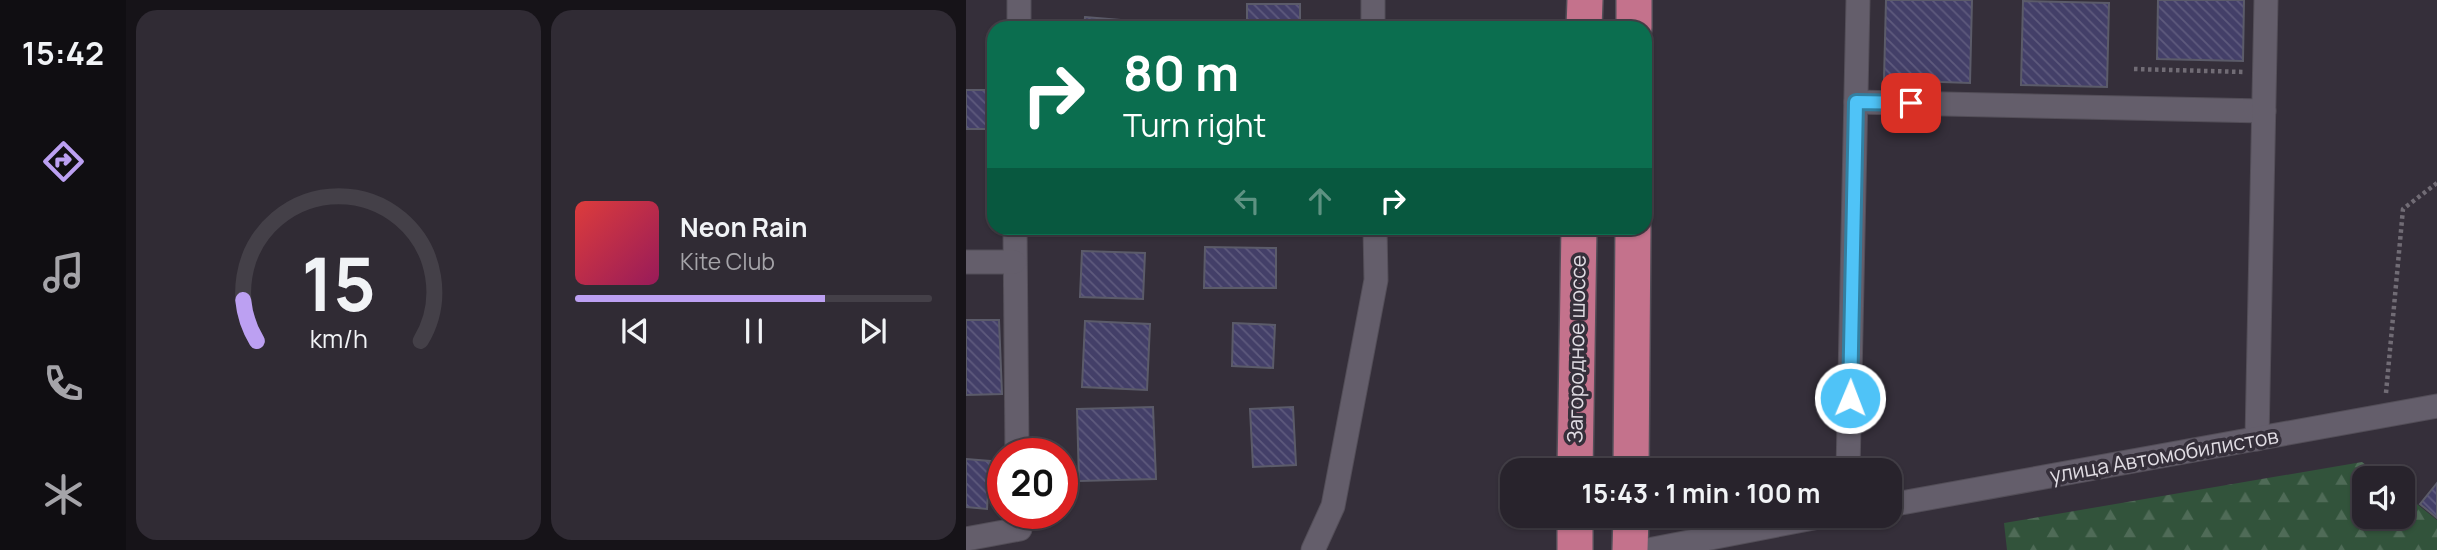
<!DOCTYPE html>
<html lang="en">
<head>
<meta charset="utf-8">
<style>
	:root { --surface:#28232c; --page:#302b34; --text:#f1f3f6; --muted:#a5a4a9; --line:#444048; --accent:#bca0f2 }
	body { margin:0; font-family:Manrope,sans-serif; background:var(--page); color:var(--text); height:100vh; display:flex; flex-direction:column; font-size:26px; white-space:nowrap }
	* { box-sizing:border-box; margin:0 }
	p { font-size:23px; color:var(--muted) }
	.icon { flex:none; width:38px; height:38px; fill:none; stroke:currentColor; stroke-width:2; stroke-linecap:round; stroke-linejoin:round }
	.map { position:relative; flex:1; overflow:hidden }
	.details { display:flex; flex-direction:column; gap:10px; padding:10px; background:#161318; width:840px }
	.details>* { flex:none }
	.guide { position:absolute; left:21px; top:21px; width:665px; height:214px; border-radius:21px; box-shadow:0 2px 5px #0004,0 0 0 2px var(--line); background:#0b6e4f; color:#fff; overflow:hidden }
	.buttons { position:absolute; left:1386px; top:466px; display:grid; gap:14px }
	.buttons a { display:grid; place-items:center; width:63px; height:63px; border-radius:14px; background:var(--surface); box-shadow:0 2px 5px #0004,0 0 0 2px var(--line); font-size:35px }
	.speed { position:absolute; left:21px; top:438px; display:flex; gap:14px; font-size:35px; font-weight:700; text-align:center }
	.speed>* { display:grid; place-content:center; width:91px; height:91px; border-radius:50%; background:var(--surface); box-shadow:0 2px 5px #0004,0 0 0 2px var(--line); line-height:1 }
	.speed .limit { border:10px solid #d22; background:#fff; color:#111 }
	.pin { position:absolute; display:grid; place-items:center; width:60px; height:60px; color:#fff; margin:-30px; border-radius:14px; box-shadow:0 4px 10px #0006 }
	.me { position:absolute; width:77px; margin:-38px; rotate:1deg; stroke-linejoin:round; filter:drop-shadow(0 0 5px #0008) }
	.turn { display:flex; align-items:center; gap:24px; height:147px; padding:0 21px; font-size:32px }
	.turn .icon { width:91px; height:91px; stroke-width:2.5 }
	.turn b { display:block; font-size:49px; line-height:60px }
	.lanes { display:flex; align-items:center; height:66px; padding:0 21px; background:#0003; justify-content:center; gap:35px; direction:ltr }
	.lanes .off { opacity:.35 }
	.details .widget { flex:1; display:flex; flex-direction:column; justify-content:center; gap:10px; min-width:0; padding:0 24px; border-radius:21px; background:var(--page) }
	.details .dial { align-items:center; gap:0 }
	.dial svg { height:182px; overflow:visible; fill:none; stroke:var(--line); stroke-width:7; stroke-linecap:round; text-anchor:middle }
	.dial text { fill:var(--text); stroke:none }
	.song { display:flex; align-items:center; gap:21px }
	.cover { width:84px; height:84px; border-radius:10px; background:linear-gradient(135deg,hsl(0 70% 55%),hsl(330 70% 35%)) }
	.played { height:7px; border-radius:4px; background:linear-gradient(90deg,var(--accent) 70%,var(--line) 70%) }
	.keys { display:flex; justify-content:space-around; direction:ltr }
	.details .tiles { flex:1; display:grid; gap:10px; grid-template-columns:repeat(2,1fr) }
	.trip { position:absolute; left:534px; top:458px; width:402px; height:70px; border-radius:21px; background:var(--surface); box-shadow:0 2px 5px #0004,0 0 0 2px var(--line); font-weight:700; line-height:70px; text-align:center }
	main { display:flex; flex:1; min-height:0 }
	.menu { display:flex; flex-direction:column; width:126px; justify-content:space-around; align-items:center; background:#100e12; color:var(--muted) }
	.menu .icon { width:49px; height:49px }
	.menu .on { color:var(--accent) }
	.menu b { font-size:32px; color:var(--text) }
	.map>svg:first-child { display:block }
	.forest { fill:url(#forest-firs) }
	.building { fill:url(#building-back-hatch); stroke:#5b5b69; stroke-width:2 }
	.lines { fill:none; stroke-linecap:round; stroke-linejoin:round }
	.minor-casing { stroke:#534e58; stroke-width:25 }
	.highway-casing { stroke:#534e58; stroke-width:38 }
	.path { stroke:#716c75; stroke-width:4.5; stroke-dasharray:3.5 3.5; stroke-linecap:butt }
	.minor { stroke:#645e6b; stroke-width:23 }
	.highway { stroke:#c4728c; stroke-width:35 }
	.route-casing { stroke:#337fa1; stroke-width:18 }
	.route { stroke:#4fc3f7; stroke-width:12 }
	.labels { text-anchor:middle; stroke-width:7; stroke-linejoin:round; paint-order:stroke }
	.street-label { font-size:21px; fill:#e1dde4; stroke:#352f3a }
</style>
</head>
<body>
<main>
<nav class="menu">
<b>15:42</b>
<svg class="icon on" aria-label="directions" viewBox="0 0 24 24"><path d="M12 3l9 9-9 9-9-9zM9 14v-3h6M13 9l2 2-2 2"/></svg>
<svg class="icon" aria-label="music" viewBox="0 0 24 24"><path d="M9 18V5l10-2v13"/><circle cx="6" cy="18" r="3"/><circle cx="16" cy="16" r="3"/></svg>
<svg class="icon" aria-label="phone" viewBox="0 0 24 24"><path d="M5 4h4l2 5-3 2q2 4 5 5l2-3 5 2v4C11 20 4 13 5 4z"/></svg>
<svg class="icon" aria-label="climate" viewBox="0 0 24 24"><path d="M12 3v18M4 7l16 10M4 17L20 7"/></svg>
</nav>
<section class="details">
<div class="tiles">
<div class="widget dial"><svg viewBox="0 0 100 80">
<path d="M14 69A42 42 0 1 1 86 69"/>
<path d="M14 69A42 42 0 0 1 8 51" stroke="#bca0f2"/>
<text x="50" y="56" font-size="32" font-weight="700">15</text>
<text x="50" y="72" font-size="11">km/h</text>
</svg></div>
<div class="widget">
<div class="song"><i class="cover"></i><div><b>Neon Rain</b><p>Kite Club</p></div></div>
<div class="played"></div>
<div class="keys"><svg class="icon" aria-label="previous" viewBox="0 0 24 24"><path d="M18 5L8 12l10 7zM5 5v14"/></svg><svg class="icon" aria-label="pause" viewBox="0 0 24 24"><path d="M8 5v14M16 5v14"/></svg><svg class="icon" aria-label="next" viewBox="0 0 24 24"><path d="M6 5l10 7-10 7zM19 5v14"/></svg></div>
</div>
</div>
</section>
<div class="map">
<svg width="1471" height="550" viewBox="0 0 1471 550">
	<defs>
		<pattern id="forest-firs" width="22" height="20" patternUnits="userSpaceOnUse" patternTransform="scale(1.75)"><rect width="22" height="20" fill="#32533b"/><path d="M5 1l3.5 6h-7zM16 11l3.5 6h-7z" fill="#4f6b57"/></pattern>
		<pattern id="building-back-hatch" width="6" height="6" patternUnits="userSpaceOnUse" patternTransform="scale(1.75)"><rect width="6" height="6" fill="#433f68"/><path d="M-1 5l2 2M0 0l6 6M5-1l2 2" fill="none" stroke="#5e5a7d"/></pattern>
	</defs>
	<rect width="100%" height="100%" fill="#352f3a"/>
	<polygon class="forest" points="1396,462 1417,478 1398,478 1398,516 1437,516 1437,493 1471,520 1471,550 1041,550 1038,523"/>
	<g class="building">
		<polygon points="920,0 1006,0 1004,83 918,80"/>
		<polygon points="1192,0 1278,0 1277,61 1191,59"/>
		<polygon points="1057,1 1143,3 1141,87 1055,85"/>
		<rect x="281" y="4" width="53" height="24"/>
		<polygon points="119,17 166,21 166,28 118,28"/>
		<rect x="0" y="90" width="24" height="39"/>
		<polygon points="239,247 310,248 310,288 238,288"/>
		<polygon points="116,251 179,253 177,299 114,297"/>
		<polygon points="0,320 33,320 36,394 0,395"/>
		<polygon points="119,321 184,324 181,390 116,387"/>
		<polygon points="267,323 309,325 307,368 266,366"/>
		<polygon points="187,407 190,479 113,481 111,409"/>
		<polygon points="327,407 330,465 287,467 284,409"/>
		<polygon points="0,459 24,461 21,509 0,507"/>
		<polygon points="1471,483 1471,518 1454,504"/>
	</g>
	<g class="lines">
		<defs>
			<g id="minor">
				<polyline points="407,0 407,28"/>
				<polyline points="53,28 53,0"/>
				<polyline points="890,102 1298,111"/>
				<polyline points="49,228 51,453"/>
				<polyline points="0,262 48,262"/>
				<polyline points="1291,439 1300,0"/>
				<polyline points="882,471 892,0"/>
				<polyline points="924,505 1471,406"/>
				<polyline points="0,539 54,529"/>
				<polyline points="347,550 367,506 410,280 409,228"/>
				<polyline points="682,550 858,516"/>
			</g>
			<g id="highway">
				<polyline points="618,28 619,0"/>
				<polyline points="668,28 668,0"/>
				<polyline points="609,471 613,228"/>
				<polyline points="665,471 667,228"/>
				<polyline points="609,550 609,516"/>
				<polyline points="664,550 665,516"/>
			</g>
		</defs>
		<use href="#minor" class="minor-casing"/>
		<use href="#highway" class="highway-casing"/>
		<g class="path">
			<polyline points="1168,69 1279,72"/>
			<polyline points="1420,393 1437,209 1471,183"/>
		</g>
		<use href="#minor" class="minor"/>
		<use href="#highway" class="highway"/>
	</g>
	<g class="lines">
		<defs>
			<polyline id="route" points="884,398 890,102 945,103"/>
		</defs>
		<use href="#route" class="route-casing"/>
		<use href="#route" class="route"/>
	</g>
	<g class="labels">
		<g class="street-label">
			<text transform="translate(611 349) rotate(-89)" y="7">Загородное шоссе</text>
			<text transform="translate(1198 456) rotate(-10)" y="7">улица Автомобилистов</text>
		</g>
	</g>
</svg>
<div class="buttons">
<a><svg class="icon" aria-label="sound" viewBox="0 0 24 24"><path d="M4 9h4l5-4v14l-5-4H4zM17 9q2 3 0 6"/></svg></a>
</div>
<div class="speed"><div class="limit">20</div></div>
<div class="pin" style="left:945px;top:103px;background:#d93025"><svg class="icon" aria-label="arrive" viewBox="0 0 24 24"><path d="M6 21V4h12l-3 4 3 4H6"/></svg></div>
<svg class="me" style="left:884px;top:398px" viewBox="-20 -20 40 40"><circle r="17" fill="#4fc3f7" stroke="#fff" stroke-width="3"/><path d="M0-11L8 9 0 5-8 9z" fill="#fff"/></svg>
<div class="trip">15:43 · 1 min · 100 m</div>
<div class="guide">
<div class="turn"><svg class="icon" aria-label="right" viewBox="0 0 24 24"><path d="M7 20v-9h11M14 6l5 5-5 5"/></svg><div><b>80 m</b>Turn right</div></div>
<div class="lanes"><svg class="icon off" aria-label="left" viewBox="0 0 24 24"><path d="M17 20v-9H6M10 6l-5 5 5 5"/></svg><svg class="icon off" aria-label="ahead" viewBox="0 0 24 24"><path d="M12 20V5M6 11l6-6 6 6"/></svg><svg class="icon" aria-label="right" viewBox="0 0 24 24"><path d="M7 20v-9h11M14 6l5 5-5 5"/></svg></div>
</div>
</div>
</main>
</body>
</html>
